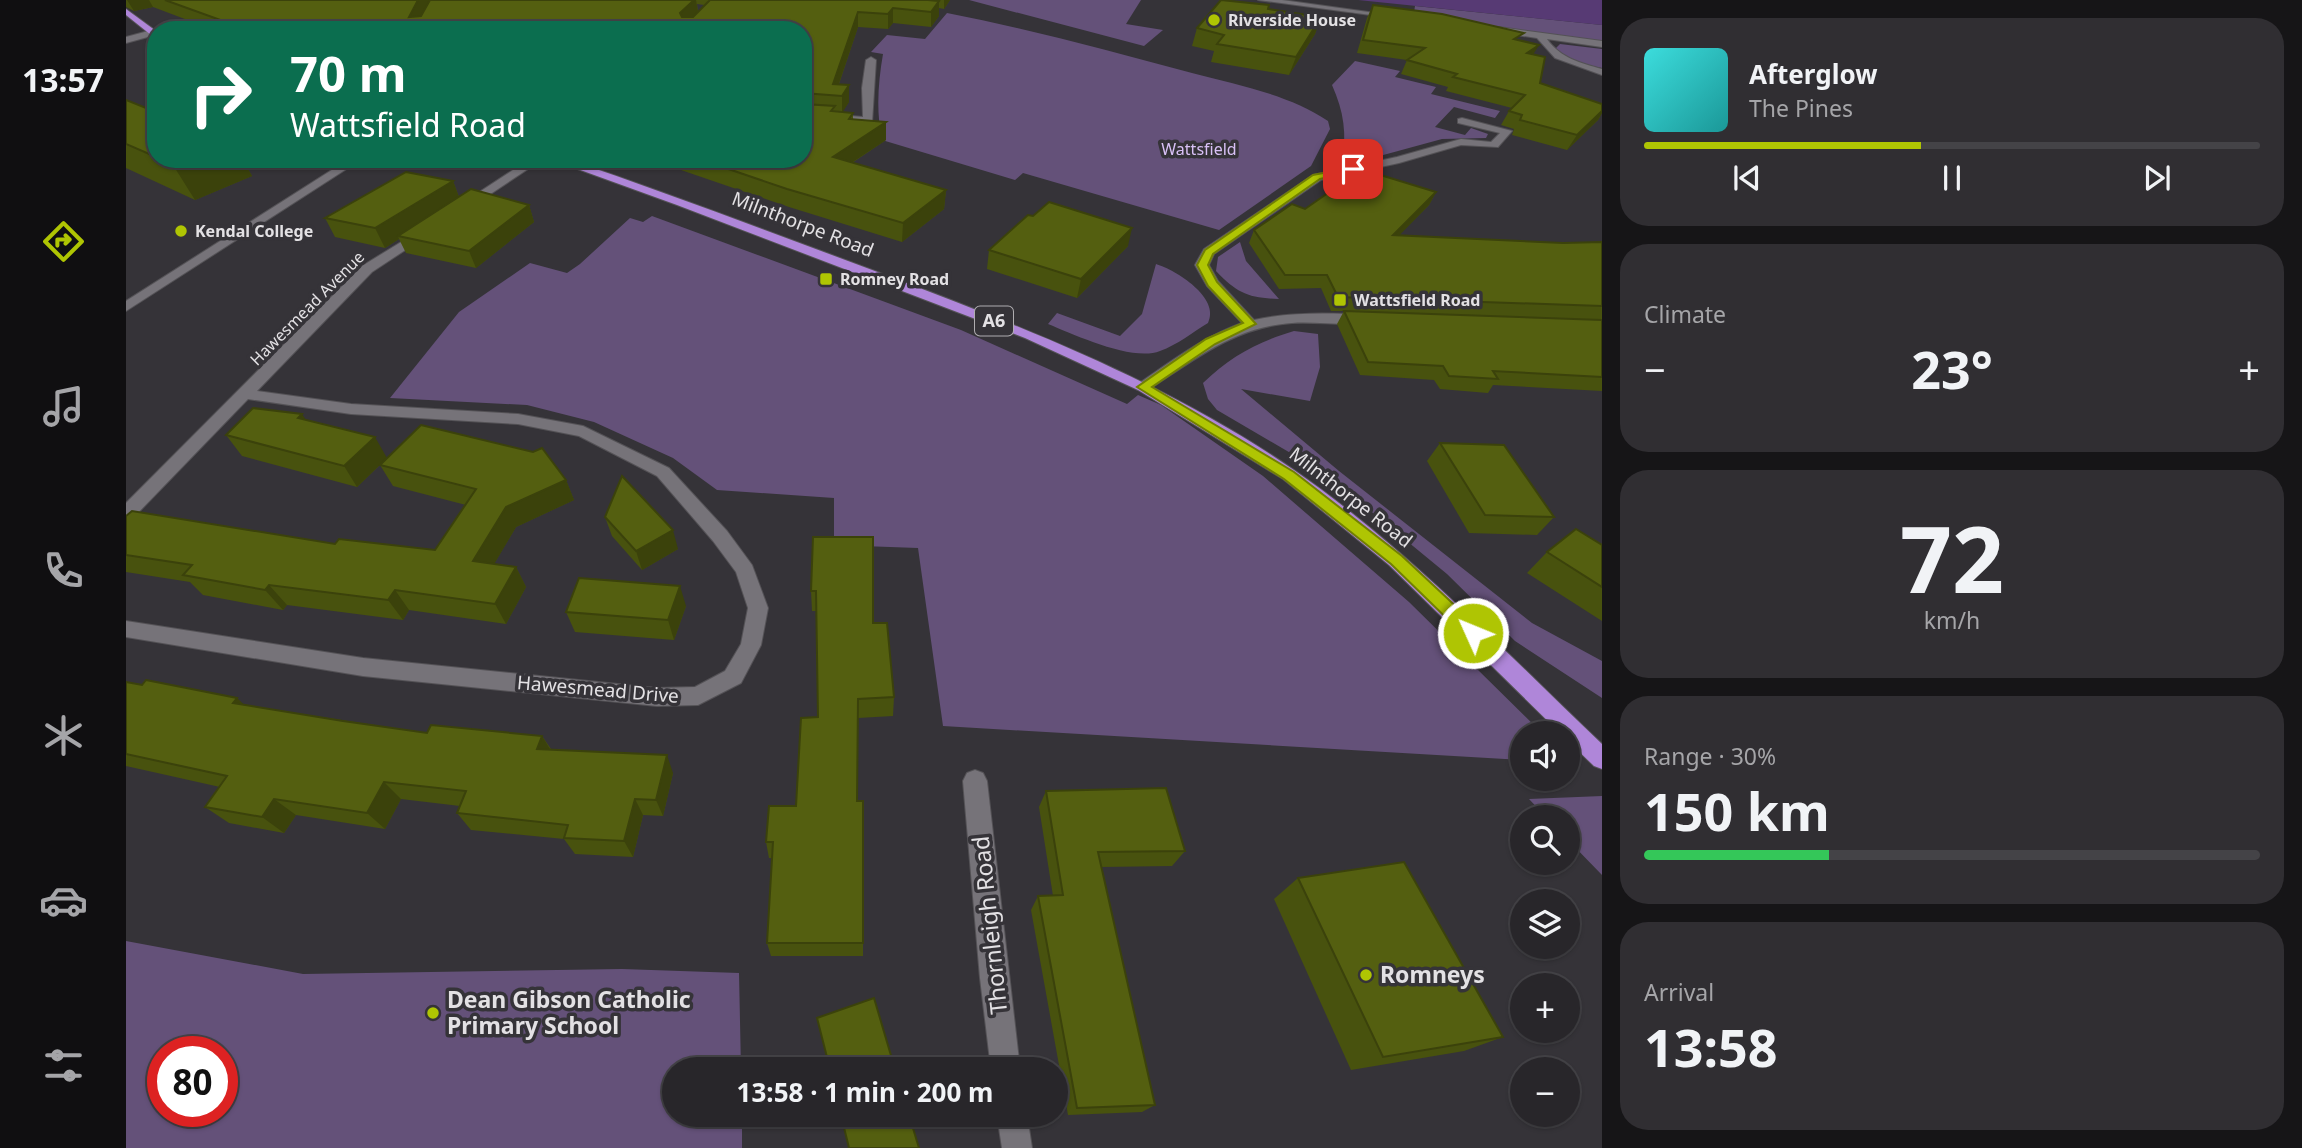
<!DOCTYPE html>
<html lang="en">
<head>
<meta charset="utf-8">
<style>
	:root { --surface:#28262a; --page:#302e32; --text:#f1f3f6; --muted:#a5a5a8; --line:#444347; --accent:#afc503 }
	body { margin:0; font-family:"Noto Sans",sans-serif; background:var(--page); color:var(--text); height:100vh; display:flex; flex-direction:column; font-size:26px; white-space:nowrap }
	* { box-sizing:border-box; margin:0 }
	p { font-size:23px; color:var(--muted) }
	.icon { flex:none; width:38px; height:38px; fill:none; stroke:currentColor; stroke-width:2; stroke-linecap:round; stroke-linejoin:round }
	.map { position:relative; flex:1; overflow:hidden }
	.drawer { display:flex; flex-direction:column; gap:18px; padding:18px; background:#161517; width:700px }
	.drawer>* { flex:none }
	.guide { position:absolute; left:21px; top:21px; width:665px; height:147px; border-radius:28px; box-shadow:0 2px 5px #0004,0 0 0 2px var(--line); background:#0b6e4f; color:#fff; overflow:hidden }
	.tools { position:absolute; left:1384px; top:721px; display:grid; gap:14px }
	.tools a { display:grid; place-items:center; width:70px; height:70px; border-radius:50%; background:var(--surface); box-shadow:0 2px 5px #0004,0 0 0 2px var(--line); font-size:35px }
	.speed { position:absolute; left:21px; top:1036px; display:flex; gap:14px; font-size:35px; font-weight:700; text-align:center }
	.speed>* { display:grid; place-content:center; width:91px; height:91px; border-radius:50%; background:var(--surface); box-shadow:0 2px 5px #0004,0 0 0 2px var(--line); line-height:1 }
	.speed .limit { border:10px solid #d22; background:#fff; color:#111 }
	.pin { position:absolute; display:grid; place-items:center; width:60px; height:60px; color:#fff; margin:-30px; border-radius:14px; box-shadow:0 4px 10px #0006 }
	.me { position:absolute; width:77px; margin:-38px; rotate:314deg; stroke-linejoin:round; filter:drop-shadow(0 0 5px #0008) }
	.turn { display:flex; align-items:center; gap:24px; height:147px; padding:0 28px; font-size:32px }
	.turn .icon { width:91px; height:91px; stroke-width:2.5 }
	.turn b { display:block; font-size:49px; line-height:60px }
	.big { font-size:52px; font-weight:700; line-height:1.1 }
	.drawer .widget { flex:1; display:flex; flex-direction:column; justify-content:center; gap:10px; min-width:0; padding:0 24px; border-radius:28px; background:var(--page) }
	.drawer .dial { align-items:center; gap:0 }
	.dial b { font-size:91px; line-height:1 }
	.song { display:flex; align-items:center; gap:21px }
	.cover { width:84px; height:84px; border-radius:10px; background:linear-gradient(135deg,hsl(180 70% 55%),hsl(180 70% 35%)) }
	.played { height:7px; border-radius:4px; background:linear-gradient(90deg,var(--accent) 45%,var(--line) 45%) }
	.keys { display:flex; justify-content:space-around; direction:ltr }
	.heat { display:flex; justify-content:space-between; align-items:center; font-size:38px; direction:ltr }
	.charge { height:10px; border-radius:5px; background:linear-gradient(90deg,#34c759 30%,var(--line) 0) }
	.trip { position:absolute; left:536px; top:1057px; width:406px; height:70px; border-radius:35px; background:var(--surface); box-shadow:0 2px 5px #0004,0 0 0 2px var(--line); font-weight:700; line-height:70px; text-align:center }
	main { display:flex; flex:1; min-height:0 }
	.menu { display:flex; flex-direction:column; width:126px; justify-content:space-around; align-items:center; background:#100f11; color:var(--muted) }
	.menu .icon { width:49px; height:49px }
	.menu .active { color:var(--accent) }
	.menu b { font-size:32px; color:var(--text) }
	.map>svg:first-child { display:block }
	.green { fill:#645179; fill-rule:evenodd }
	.water { fill:#573a74 }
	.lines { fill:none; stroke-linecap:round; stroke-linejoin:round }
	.minor-casing { stroke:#545256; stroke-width:2 }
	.trunk-casing { stroke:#545256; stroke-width:2 }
	.minor { fill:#767379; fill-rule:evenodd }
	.trunk { fill:#af86d9; fill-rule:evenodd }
	.wall { fill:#48520e; fill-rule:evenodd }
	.shaded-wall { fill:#3b420b }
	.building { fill:#545f10; stroke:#3b420b; stroke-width:2 }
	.route { fill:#afc503; stroke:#728002; stroke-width:2 }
	.poi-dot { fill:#afc503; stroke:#353338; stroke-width:2.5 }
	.labels { text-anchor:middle; stroke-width:7; stroke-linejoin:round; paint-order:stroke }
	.far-poi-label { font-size:16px; font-weight:bold; fill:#e3e1e4; stroke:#353338; text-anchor:start }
	.far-park-label { font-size:16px; fill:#d9c1f6; stroke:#353338 }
	.far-street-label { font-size:16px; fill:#e3e1e4; stroke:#353338 }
	.shield { fill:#353338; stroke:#afadb0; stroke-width:2 }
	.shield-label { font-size:18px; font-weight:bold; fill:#e3e1e4 }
	.street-label { font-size:19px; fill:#e3e1e4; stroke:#353338 }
	.near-street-label { font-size:23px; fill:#e3e1e4; stroke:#353338 }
	.near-poi-label { font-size:23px; font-weight:bold; fill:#e3e1e4; stroke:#353338; text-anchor:start }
</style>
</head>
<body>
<main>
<nav class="menu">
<b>13:57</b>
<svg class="icon active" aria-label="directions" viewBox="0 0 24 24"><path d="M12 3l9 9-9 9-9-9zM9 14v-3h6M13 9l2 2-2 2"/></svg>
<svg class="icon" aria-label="music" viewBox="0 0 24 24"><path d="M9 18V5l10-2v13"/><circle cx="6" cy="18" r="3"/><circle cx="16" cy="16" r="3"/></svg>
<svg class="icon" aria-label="phone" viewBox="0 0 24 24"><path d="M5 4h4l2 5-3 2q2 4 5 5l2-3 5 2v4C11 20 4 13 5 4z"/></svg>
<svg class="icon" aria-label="climate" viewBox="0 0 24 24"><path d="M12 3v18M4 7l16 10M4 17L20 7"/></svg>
<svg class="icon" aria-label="car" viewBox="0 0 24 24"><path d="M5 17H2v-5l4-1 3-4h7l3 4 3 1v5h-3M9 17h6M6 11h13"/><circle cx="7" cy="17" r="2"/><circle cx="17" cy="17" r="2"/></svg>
<svg class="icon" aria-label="filters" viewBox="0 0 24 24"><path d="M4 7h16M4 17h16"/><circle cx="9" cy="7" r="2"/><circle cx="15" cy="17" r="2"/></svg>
</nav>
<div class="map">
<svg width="1476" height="1148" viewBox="0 0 1476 1148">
	<rect width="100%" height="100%" fill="#353338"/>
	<g class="green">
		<polygon points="843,0 1015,0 1000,24 1037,30 1018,46"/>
		<polygon points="1289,6 1476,25 1476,42 1259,12 1288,12"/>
		<path d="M 821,13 C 903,29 984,51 1066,73 C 1111,85 1162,94 1202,121 L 1204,129 L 1185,166 L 1093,230 L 897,173 L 889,180 L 756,140 C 750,111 752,83 757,54 L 745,52 L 761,35 L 799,39 Z"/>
		<path d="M 1434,44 L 1476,49 L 1476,68 C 1458,65 1444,60 1429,49 Z"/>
		<path d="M 1229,61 L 1274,71 L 1269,77 L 1310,87 L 1305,94 L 1374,111 L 1369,118 L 1328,107 L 1309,127 L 1339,135 L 1345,128 L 1362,134 L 1360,138 L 1316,139 L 1228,163 L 1216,162 C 1221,134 1218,112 1206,85 Z"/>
		<polygon points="526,216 835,330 1001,404 1012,395 1035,405 1137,476 1283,602 1416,733 1396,733 1396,760 817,726 792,548 708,545 708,498 591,490 547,458 468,422 401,405 264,398 333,312 404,263 441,273 454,264 504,218 517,222"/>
		<path d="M 1114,242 L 1120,261 L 1153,299 C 1122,298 1111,293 1090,271 L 1092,257 Z"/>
		<path d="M 1030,264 C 1050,270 1095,298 1082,323 C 1067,332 1051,345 1034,351 C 1007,362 949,335 922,324 L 931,313 L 994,336 L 1016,314 Z"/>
		<path d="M 1168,331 L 1192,334 L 1194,367 L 1184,401 L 1115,389 L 1213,471 L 1406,623 L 1476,661 L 1476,698 L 1389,641 L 1321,574 L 1197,472 L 1091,410 L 1082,399 L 1077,383 C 1105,356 1131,342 1168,331 Z"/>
		<polygon points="1476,796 1476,875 1442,840 1442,817 1420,817 1403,799"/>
		<path d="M 0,941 L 177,974 L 496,969 L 613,973 L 615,1069 L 548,1069 L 548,1115 L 616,1115 L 616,1148 L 0,1148 ZM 37,1052 L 96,1052 L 96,1111 L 37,1111 Z"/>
	</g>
	<polygon class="water" points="1232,0 1476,0 1476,25"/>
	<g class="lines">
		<defs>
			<g id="minor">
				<polygon points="1132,0 1156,0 1271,16 1267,18"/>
				<path d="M 1373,27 L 1476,41 L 1476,47 L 1421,39 C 1434,58 1455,63 1476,69 L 1476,75 L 1429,58 L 1411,38 L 1370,32 Z"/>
				<polygon points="26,30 29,35 0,43 0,37"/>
				<polygon points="745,57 750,60 746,123 677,118 677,112 737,117 736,88 740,60"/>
				<path d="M 1336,118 L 1386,131 L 1372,147 L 1335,145 L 1273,163 L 1195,180 L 1088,254 L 1083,265 L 1092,281 L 1128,320 C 1165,312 1203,313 1241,315 L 1246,316 L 1246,322 C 1225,327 1189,321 1166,323 C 1108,327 1068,360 1022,390 L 1012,390 L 1009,387 L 1012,384 C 1046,361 1077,337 1116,323 L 1081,286 L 1069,265 L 1078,249 L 1187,175 L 1271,157 L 1335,139 L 1365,142 L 1374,133 L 1332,123 L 1332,119 Z"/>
				<polygon points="223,159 236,159 0,311 0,301"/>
				<polygon points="404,159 417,159 342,209 332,206"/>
				<polygon points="298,228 302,229 302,235 246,272 131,391 225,404 392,414 457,426 543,468 601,531 626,565 642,608 635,645 615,683 572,705 531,706 237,676 0,637 0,621 237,658 531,688 569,687 599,671 615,644 622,608 610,572 587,541 531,476 453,436 392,424 225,414 122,399 6,519 0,520 0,503 236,266"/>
				<polygon points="849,770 857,773 861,781 894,1069 865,1069 854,978 837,781 841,773"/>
				<polygon points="871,1115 901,1115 906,1148 876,1148"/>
			</g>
			<g id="trunk">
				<polygon points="0,9 30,31 30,39 0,15"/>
				<path d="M 424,159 L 441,159 C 550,196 657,237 765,277 C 905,330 1044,385 1168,470 C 1281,548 1377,650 1476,744 L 1476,769 L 1468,766 L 1442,741 L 1442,733 L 1434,733 L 1263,565 L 1157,479 L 1012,390 L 899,338 L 551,205 Z"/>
			</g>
		</defs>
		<use href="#minor" class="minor-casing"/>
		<use href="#trunk" class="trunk-casing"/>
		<use href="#minor" class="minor"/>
		<use href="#trunk" class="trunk"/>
	</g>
	<g class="wall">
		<path d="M 0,0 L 824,0 L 818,9 L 813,8 L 813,16 L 805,27 L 767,23 L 762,29 L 732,27 L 713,84 L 723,102 L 716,112 L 727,113 L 727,119 L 760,122 L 760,140 L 726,163 L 820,190 L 818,209 L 776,242 L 663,207 L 552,169 L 551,163 L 537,159 L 677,159 L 677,30 L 88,30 L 27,7 L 8,11 L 0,7 ZM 571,4 L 578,5 L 572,12 Z"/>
		<polygon points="1247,5 1394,40 1408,54 1414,83 1476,104 1476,113 1472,120 1441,150 1386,135 1388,129 1375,125 1383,111 1386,108 1320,91 1322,87 1275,74 1281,60 1231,53 1241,18"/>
		<polygon points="1142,9 1195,17 1189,34 1163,75 1085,62 1088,51 1066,46 1071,28"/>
		<polygon points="0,100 30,112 30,159 116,159 126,176 69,200 0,168"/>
		<polygon points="327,181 333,197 403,205 408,222 350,268 280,253 273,239 259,248 209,237 199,218"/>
		<polygon points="1217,188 1310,192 1303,205 1273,235 1437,243 1476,242 1476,391 1367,385 1362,393 1314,389 1308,380 1234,375 1211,324 1218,311 1205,311 1195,288 1153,289 1123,243 1128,230 1179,209"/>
		<polygon points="1002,246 951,298 861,269 863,250"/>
		<polygon points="181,420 261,458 440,480 448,500 390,527 368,564 390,567 400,587 380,624 283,610 277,620 161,605 157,610 77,595 64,582 0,572 0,516 209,544 309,550 340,505 267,486 254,465 231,487 116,456 100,435"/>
		<polygon points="1314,443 1428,517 1411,535 1343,533 1301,461"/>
		<polygon points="479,517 552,549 516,570 486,536"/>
		<polygon points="687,537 747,623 768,697 767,716 732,718 731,801 737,801 737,956 645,956 641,943 646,858 643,858 640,842 670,806 692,717 690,611 686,611 685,591"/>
		<polygon points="1476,545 1476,621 1401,573 1421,552"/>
		<polygon points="560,606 548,640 449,632 440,612"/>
		<polygon points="0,682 111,698 117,705 301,733 416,736 425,749 547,773 537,816 517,815 507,857 449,854 438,839 345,830 331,813 334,806 275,799 259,829 170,815 158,833 103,823 79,807 94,787 0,766"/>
		<polygon points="920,791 1059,851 1046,866 975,867 1029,1105 1016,1112 942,1115 905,910 912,896 927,896 913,807"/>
		<polygon points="1172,878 1377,1037 1338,1051 1225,1070 1148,899"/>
	</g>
	<g class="shaded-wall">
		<polygon points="1,0 23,0 27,7 8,11"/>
		<polygon points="292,0 305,0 289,30 283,17"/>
		<polygon points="568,0 570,0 572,12 556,28 554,13"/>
		<polygon points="818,0 824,0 818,9"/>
		<polygon points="813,1 813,16 805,27 805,12"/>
		<polygon points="767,8 767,23 762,29 762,14"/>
		<polygon points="732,12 732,27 709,95 707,84"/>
		<polygon points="1195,17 1189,34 1163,75 1170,57"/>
		<polygon points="1413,45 1405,58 1401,53"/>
		<polygon points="723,85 723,102 716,113 716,96"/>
		<polygon points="1476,111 1476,113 1472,120 1441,150 1451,135"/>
		<polygon points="760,122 760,140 707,175 707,157"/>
		<polygon points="61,159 116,159 126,176 69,200 47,165"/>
		<polygon points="327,181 334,200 272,236 273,239 259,248 249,228"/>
		<polygon points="820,190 818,209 776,242 777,223"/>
		<polygon points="1310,192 1303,205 1261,248 1267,235"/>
		<polygon points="403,205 408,222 350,268 343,251"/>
		<polygon points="1006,228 1002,246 951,298 955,279"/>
		<polygon points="176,414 190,435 172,418"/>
		<polygon points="249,437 261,458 231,487 218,466"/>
		<polygon points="440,480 448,500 390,527 358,581 347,561 380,507"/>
		<polygon points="547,530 552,549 516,570 510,551"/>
		<polygon points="390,567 400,587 380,624 369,604"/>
		<polygon points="143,585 161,605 157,610 139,590"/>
		<polygon points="554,586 560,606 548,640 542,620"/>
		<polygon points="269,590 283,610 277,620 262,600"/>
		<polygon points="111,698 131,717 107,703"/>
		<polygon points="416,736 427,754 411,749"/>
		<polygon points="541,755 547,773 537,816 530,800"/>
		<polygon points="258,782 275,799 259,829 241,813"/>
		<polygon points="148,799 170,815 158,833 136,817"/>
		<polygon points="509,799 517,815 507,857 498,841"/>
	</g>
	<g class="building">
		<polygon points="39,0 292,0 283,17 295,16 304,0 568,0 554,13 556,17 567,17 584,0 802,0 813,1 805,12 767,8 762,14 732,12 707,84 723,85 716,96 677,93 677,30 122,30"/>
		<polygon points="1095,0 1143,5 1142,9 1195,17 1170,57 1091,44 1098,35 1071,28"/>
		<polygon points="1247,5 1316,14 1398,33 1388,39 1413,45 1401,53 1419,57 1414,83 1476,104 1476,111 1451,135 1394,120 1396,115 1383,111 1399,95 1327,77 1331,74 1281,60 1299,48 1237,40"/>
		<polygon points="0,100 30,112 30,157 0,144"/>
		<polygon points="677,104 709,106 705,111 727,113 723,119 760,122 707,157 820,190 777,223 661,189 573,159 677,159"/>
		<polygon points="35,159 61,159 47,165"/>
		<polygon points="1238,170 1310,192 1267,235 1437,243 1476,242 1476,306 1212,297 1201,275 1159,275 1128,230 1166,204 1179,209 1212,186 1217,188"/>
		<polygon points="280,172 327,181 249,228 199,218"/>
		<polygon points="345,189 403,205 343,251 272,236"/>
		<polygon points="923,202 1006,228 955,279 863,250 902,215 907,216"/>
		<polygon points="1218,311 1476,320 1476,377 1367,371 1372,379 1323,376 1317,366 1242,362"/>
		<polygon points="127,408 176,414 172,418 249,437 218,466 100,435"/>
		<polygon points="295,425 407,452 416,448 440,480 380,507 347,561 390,567 369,604 269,590 262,600 143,585 139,590 57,575 66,565 0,555 0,516 6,511 209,544 213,539 309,550 350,489 254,465"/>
		<polygon points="1314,443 1378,445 1428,517 1359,515"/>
		<polygon points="496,476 547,530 510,551 479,517"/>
		<polygon points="1450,529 1476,545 1476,587 1421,552"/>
		<polygon points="687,537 747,537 747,623 761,623 768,697 732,699 731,801 737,801 737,943 641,943 647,842 640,842 643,806 670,806 675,718 692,717 690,591 685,591"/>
		<polygon points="453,578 554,586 542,620 440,612"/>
		<polygon points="20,680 111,698 107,703 217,721 301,733 305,725 416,736 411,749 541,755 530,800 509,799 498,841 438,838 442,825 331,813 340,791 258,782 241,813 148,799 136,817 79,807 101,776 0,754 0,682 16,685"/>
		<polygon points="1040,788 1059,851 972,852 1029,1105 951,1108 912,896 937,895 920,791"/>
		<polygon points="1278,862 1377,1037 1257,1057 1172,878"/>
		<polygon points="748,998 769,1069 704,1069 691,1018"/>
		<polygon points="715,1115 783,1115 793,1148 723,1148"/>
	</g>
	<polygon class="route" points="1227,167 1231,169 1230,171 1194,179 1087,254 1082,265 1091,282 1130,324 1089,344 1026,387 1168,472 1276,556 1353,628 1356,633 1353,638 1341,638 1265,564 1158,479 1011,387 1080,339 1117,323 1082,286 1071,265 1079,250 1187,175"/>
	<g class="poi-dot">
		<circle cx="1088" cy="20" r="7"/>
		<circle cx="55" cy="231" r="7"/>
		<rect x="693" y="272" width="14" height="14" rx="3.5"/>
		<rect x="1207" y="293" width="14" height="14" rx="3.5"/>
		<circle cx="1240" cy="975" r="7"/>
		<circle cx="307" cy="1013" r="7"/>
	</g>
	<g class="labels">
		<g class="far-poi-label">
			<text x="1102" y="26">Riverside House</text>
			<text x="69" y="237">Kendal College</text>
			<text x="714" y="285">Romney Road</text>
			<text x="1228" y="306">Wattsfield Road</text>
		</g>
		<g class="far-park-label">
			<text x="1073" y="155">Wattsfield</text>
		</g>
		<g class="far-street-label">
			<text transform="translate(181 308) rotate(-45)" y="6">Hawesmead Avenue</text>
		</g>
		<rect class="shield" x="849" y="306.5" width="38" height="29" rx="5"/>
		<g class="shield-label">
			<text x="868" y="327">A6</text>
		</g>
		<g class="street-label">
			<text transform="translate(677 224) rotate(21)" y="7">Milnthorpe Road</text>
			<text transform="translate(1225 497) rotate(38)" y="7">Milnthorpe Road</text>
			<text transform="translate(472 689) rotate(5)" y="7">Hawesmead Drive</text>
		</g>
		<g class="near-street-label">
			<text transform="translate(864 925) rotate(-96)" y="8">Thornleigh Road</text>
		</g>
		<g class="near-poi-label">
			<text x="1254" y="983">Romneys</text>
			<text x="321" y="1008">Dean Gibson Catholic<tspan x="321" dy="26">Primary School</tspan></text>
		</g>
	</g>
</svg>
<div class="tools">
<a><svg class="icon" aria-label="sound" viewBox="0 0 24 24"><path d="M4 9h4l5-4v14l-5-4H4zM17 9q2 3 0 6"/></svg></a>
<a><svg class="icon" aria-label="search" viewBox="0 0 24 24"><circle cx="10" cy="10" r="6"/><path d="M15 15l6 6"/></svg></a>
<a><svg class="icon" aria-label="layers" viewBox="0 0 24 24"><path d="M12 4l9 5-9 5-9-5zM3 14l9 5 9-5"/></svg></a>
<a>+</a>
<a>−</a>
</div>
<div class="speed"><div class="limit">80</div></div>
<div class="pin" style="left:1227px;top:169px;background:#d93025"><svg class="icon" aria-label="arrive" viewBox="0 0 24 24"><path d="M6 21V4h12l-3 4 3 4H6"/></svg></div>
<svg class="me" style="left:1347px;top:633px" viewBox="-20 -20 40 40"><circle r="17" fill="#afc503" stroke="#fff" stroke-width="3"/><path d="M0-11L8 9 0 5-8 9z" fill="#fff"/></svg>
<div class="trip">13:58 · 1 min · 200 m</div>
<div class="guide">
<div class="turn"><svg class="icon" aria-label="right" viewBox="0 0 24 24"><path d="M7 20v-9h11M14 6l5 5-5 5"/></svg><div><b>70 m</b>Wattsfield Road</div></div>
</div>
</div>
<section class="drawer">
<div class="widget">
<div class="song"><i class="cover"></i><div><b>Afterglow</b><p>The Pines</p></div></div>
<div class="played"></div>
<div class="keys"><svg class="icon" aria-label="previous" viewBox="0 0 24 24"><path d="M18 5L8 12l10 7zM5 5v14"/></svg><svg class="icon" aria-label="pause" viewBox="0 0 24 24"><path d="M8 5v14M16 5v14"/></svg><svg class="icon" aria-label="next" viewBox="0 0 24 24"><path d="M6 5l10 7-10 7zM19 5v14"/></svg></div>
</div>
<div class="widget"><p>Climate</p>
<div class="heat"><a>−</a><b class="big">23°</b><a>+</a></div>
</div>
<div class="widget dial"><b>72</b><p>km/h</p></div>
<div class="widget"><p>Range · 30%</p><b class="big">150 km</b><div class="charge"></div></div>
<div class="widget"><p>Arrival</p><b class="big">13:58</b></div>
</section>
</main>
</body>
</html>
